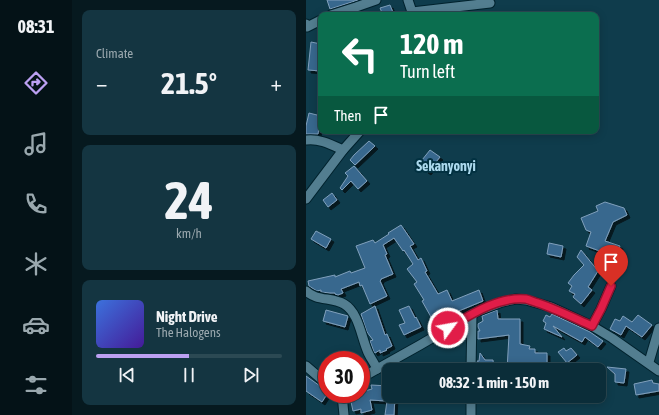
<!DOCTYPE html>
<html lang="en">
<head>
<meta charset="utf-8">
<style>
	:root { --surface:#0b2d39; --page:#143541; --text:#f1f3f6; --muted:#9aa8ae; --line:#2b4953; --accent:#bca0f2 }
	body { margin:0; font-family:"Asap Condensed",sans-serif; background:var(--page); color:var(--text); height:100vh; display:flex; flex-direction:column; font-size:15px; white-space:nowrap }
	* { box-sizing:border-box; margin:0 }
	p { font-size:13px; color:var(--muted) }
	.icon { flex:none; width:22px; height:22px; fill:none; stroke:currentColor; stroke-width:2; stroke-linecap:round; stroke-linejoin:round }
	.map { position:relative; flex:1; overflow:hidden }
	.sheet { display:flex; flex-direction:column; gap:10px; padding:10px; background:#06191f; width:234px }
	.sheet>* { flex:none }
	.banner { position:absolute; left:12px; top:12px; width:281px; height:122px; border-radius:8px; box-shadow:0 2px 10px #0003,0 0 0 1px var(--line); background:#0b6e4f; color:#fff; overflow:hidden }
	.speed { position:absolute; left:12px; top:351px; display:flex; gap:8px; font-size:20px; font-weight:700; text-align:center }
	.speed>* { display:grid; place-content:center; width:52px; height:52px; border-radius:50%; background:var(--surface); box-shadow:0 2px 10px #0003,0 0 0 1px var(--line); line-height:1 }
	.speed .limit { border:6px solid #d22; background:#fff; color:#111 }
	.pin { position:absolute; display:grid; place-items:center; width:34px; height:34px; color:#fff; margin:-41px -17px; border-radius:50% 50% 50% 0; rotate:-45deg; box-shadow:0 0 4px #0007 }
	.pin .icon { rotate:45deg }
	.me { position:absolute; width:44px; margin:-22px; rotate:58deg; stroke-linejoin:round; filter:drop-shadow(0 0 3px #0008) }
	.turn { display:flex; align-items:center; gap:14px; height:84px; padding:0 16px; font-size:18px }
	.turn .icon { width:52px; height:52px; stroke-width:2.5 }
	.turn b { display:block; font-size:28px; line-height:34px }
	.then { display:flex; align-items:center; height:38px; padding:0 16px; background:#0003; gap:8px; font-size:15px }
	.big { font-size:30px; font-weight:700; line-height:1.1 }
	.sheet .tile { flex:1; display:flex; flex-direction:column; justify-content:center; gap:6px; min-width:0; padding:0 14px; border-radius:8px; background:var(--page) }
	.sheet .dial { align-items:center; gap:0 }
	.dial b { font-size:52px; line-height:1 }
	.song { display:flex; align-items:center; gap:12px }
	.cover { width:48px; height:48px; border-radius:6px; background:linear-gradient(135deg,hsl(220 70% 55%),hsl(260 70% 35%)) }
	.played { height:4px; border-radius:2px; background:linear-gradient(90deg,var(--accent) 50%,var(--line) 50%) }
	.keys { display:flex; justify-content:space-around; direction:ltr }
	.heat { display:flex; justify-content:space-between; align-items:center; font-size:22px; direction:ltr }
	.trip { position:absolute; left:76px; top:363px; width:224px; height:40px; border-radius:8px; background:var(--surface); box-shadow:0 2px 10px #0003,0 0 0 1px var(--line); font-weight:700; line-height:40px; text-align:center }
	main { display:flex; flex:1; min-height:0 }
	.tab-bar { display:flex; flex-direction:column; width:72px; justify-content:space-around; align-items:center; background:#041217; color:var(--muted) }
	.tab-bar .icon { width:28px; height:28px }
	.tab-bar .current { color:var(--accent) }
	.tab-bar b { font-size:18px; color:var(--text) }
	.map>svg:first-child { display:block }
	.building { fill:#39678e; stroke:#80a0bc; filter:url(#shadow) }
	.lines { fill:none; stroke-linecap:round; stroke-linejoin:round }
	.minor-casing { stroke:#01222d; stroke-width:11 }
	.minor { stroke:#537e90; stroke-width:9 }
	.route-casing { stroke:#92132f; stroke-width:10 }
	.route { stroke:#e11d48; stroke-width:7 }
	.labels { text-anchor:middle; stroke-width:4; stroke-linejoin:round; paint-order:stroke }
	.quarter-label { font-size:14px; font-weight:bold; fill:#acd9ed; stroke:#023141 }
</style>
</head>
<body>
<main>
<nav class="tab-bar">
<b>08:31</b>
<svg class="icon current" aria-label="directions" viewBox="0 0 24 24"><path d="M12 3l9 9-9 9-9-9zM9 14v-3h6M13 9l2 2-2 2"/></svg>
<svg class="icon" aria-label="music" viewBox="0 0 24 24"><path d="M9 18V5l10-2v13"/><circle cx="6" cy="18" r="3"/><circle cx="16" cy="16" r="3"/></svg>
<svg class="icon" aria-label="phone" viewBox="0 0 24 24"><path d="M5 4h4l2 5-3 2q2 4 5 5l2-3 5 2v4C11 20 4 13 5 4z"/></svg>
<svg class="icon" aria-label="climate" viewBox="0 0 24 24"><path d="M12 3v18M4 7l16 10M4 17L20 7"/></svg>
<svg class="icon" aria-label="car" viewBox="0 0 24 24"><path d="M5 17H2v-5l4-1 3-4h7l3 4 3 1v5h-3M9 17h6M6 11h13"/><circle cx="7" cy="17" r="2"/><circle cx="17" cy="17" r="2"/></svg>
<svg class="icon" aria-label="filters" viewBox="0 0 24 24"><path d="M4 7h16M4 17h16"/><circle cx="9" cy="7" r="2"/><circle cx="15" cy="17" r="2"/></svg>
</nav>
<section class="sheet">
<div class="tile"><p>Climate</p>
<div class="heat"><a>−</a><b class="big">21.5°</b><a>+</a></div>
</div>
<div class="tile dial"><b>24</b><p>km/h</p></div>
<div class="tile">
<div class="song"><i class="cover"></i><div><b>Night Drive</b><p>The Halogens</p></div></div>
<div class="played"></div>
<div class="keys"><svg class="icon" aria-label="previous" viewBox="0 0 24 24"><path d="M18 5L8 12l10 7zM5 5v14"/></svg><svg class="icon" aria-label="pause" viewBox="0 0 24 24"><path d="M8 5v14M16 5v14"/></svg><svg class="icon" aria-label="next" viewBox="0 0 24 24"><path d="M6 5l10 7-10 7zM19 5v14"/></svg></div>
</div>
</section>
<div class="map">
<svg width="353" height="415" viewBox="0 0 353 415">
	<defs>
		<filter id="shadow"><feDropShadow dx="3" dy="3" stdDeviation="0" flood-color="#0009"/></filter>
	</defs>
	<rect width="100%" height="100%" fill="#0f3c4c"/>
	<g class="building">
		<polygon points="21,0 52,0 24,9"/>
		<polygon points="84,5 88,15 77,15 74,8"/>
		<polygon points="5,42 15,44 15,71 2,70"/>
		<polygon points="3,113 15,116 12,134 0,134 0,126"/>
		<polygon points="63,141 69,146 49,165 44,160 48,155"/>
		<polygon points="124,150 134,157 122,172 112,165"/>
		<polygon points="48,166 61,181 52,189 45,181 36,190 34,188 42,176 39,173"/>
		<polygon points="26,193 31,200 22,207 17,200"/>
		<polygon points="299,202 318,208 321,215 307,222 299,241 314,246 310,257 280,246 285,232 280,230 275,218 292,211 290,206"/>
		<polygon points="95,225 108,244 104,246 112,260 115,258 121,271 119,272 132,294 141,290 146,301 173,290 177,301 143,315 144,317 130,327 124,318 125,317 116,301 118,300 108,284 111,282 101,269 107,264 98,250 97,251 88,238 77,245 81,254 79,255 87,274 75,279 75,280 74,281 81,296 64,304 56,285 54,286 53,282 35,289 37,293 32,295 29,294 29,293 24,293 15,292 15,290 11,291 3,286 2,281 29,275 29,277 44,271 45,273 59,268 50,246 67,240 69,243 83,234 82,233"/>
		<polygon points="10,231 25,239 20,248 5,239"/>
		<polygon points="243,243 257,246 255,257 241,254"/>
		<polygon points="275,250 292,271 282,287 286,290 275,304 267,297 269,294 263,291 266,286 262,283 268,275 278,265 271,257"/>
		<polygon points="69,306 79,335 81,334 86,346 80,349 81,350 74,353 74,350 69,353 68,352 64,341 67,340 61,332 55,314"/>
		<polygon points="103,306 109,318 110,317 115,327 98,335 93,325 99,323 93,310"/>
		<polygon points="20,310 42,316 39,327 17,321"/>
		<polygon points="191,310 192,319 214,319 214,344 224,346 223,349 229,349 229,353 241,353 241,370 201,370 203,335 172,339 172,331 174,331 172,327 172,324 177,321 176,316"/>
		<polygon points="246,314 284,332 297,341 292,347 279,337 276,342 247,326 256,337 238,329 240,323 237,321 240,315 244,317"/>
		<polygon points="332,315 346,325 336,337 320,326 315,335 304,329 309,319 314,321 317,316 326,322"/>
		<polygon points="258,348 260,351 265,348 271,355 261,363 252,352"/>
		<polygon points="174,353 179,360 187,360 188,370 171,370 171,361 173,361"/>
		<polygon points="301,367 320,369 318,383 309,382 309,374"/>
		<polygon points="0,376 21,391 21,394 16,402 0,391"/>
		<polygon points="346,380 347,383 353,384 353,391 330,395 328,384"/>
		<polygon points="65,385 83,386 83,396 89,396 88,415 79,415 81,401 64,400 66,410 55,413 55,409 47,411 44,397 50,396 50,394 55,394 55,392 66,389"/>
	</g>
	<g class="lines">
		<defs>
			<g id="minor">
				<polyline points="102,0 107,15"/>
				<polyline points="106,12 184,3"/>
				<polyline points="25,15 50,7 70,0"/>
				<polyline points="0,24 1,27 15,20"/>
				<path d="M 0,140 C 13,138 26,145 37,150"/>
				<polyline points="0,199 37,150 54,131"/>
				<path d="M 0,291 C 10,301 26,297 38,304 C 52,312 55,335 61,350 C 63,356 68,362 71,369"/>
				<polyline points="286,326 295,309 305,286"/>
				<polyline points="343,362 353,328"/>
				<polyline points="0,366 21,384"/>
				<polyline points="165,370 166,314"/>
				<polyline points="55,378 114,345 172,311 196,302 210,299 220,300 245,307 286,326 306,338 353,371"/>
				<polyline points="36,394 38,415"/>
				<polyline points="165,396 165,415"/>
			</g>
		</defs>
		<use href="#minor" class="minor-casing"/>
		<use href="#minor" class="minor"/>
	</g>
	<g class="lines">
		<defs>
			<path id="route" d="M 142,328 C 164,315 193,296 220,299 C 224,300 228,302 232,303 C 250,309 268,318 286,326 L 295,309 L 305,286"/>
		</defs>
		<use href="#route" class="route-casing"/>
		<use href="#route" class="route"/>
	</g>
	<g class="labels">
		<g class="quarter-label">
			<text x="140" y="171">Sekanyonyi</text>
		</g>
	</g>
</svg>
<div class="speed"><div class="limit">30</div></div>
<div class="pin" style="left:305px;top:286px;background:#d93025"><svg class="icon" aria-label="arrive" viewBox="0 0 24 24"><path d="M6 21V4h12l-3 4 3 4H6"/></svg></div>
<svg class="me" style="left:142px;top:328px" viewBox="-20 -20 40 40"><circle r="17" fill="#e11d48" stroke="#fff" stroke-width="3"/><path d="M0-11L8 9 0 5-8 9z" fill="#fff"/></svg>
<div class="trip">08:32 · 1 min · 150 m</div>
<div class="banner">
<div class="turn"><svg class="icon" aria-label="left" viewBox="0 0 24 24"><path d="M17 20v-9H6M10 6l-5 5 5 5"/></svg><div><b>120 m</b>Turn left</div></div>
<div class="then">Then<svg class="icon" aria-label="arrive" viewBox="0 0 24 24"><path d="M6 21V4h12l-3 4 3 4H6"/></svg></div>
</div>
</div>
</main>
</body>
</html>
